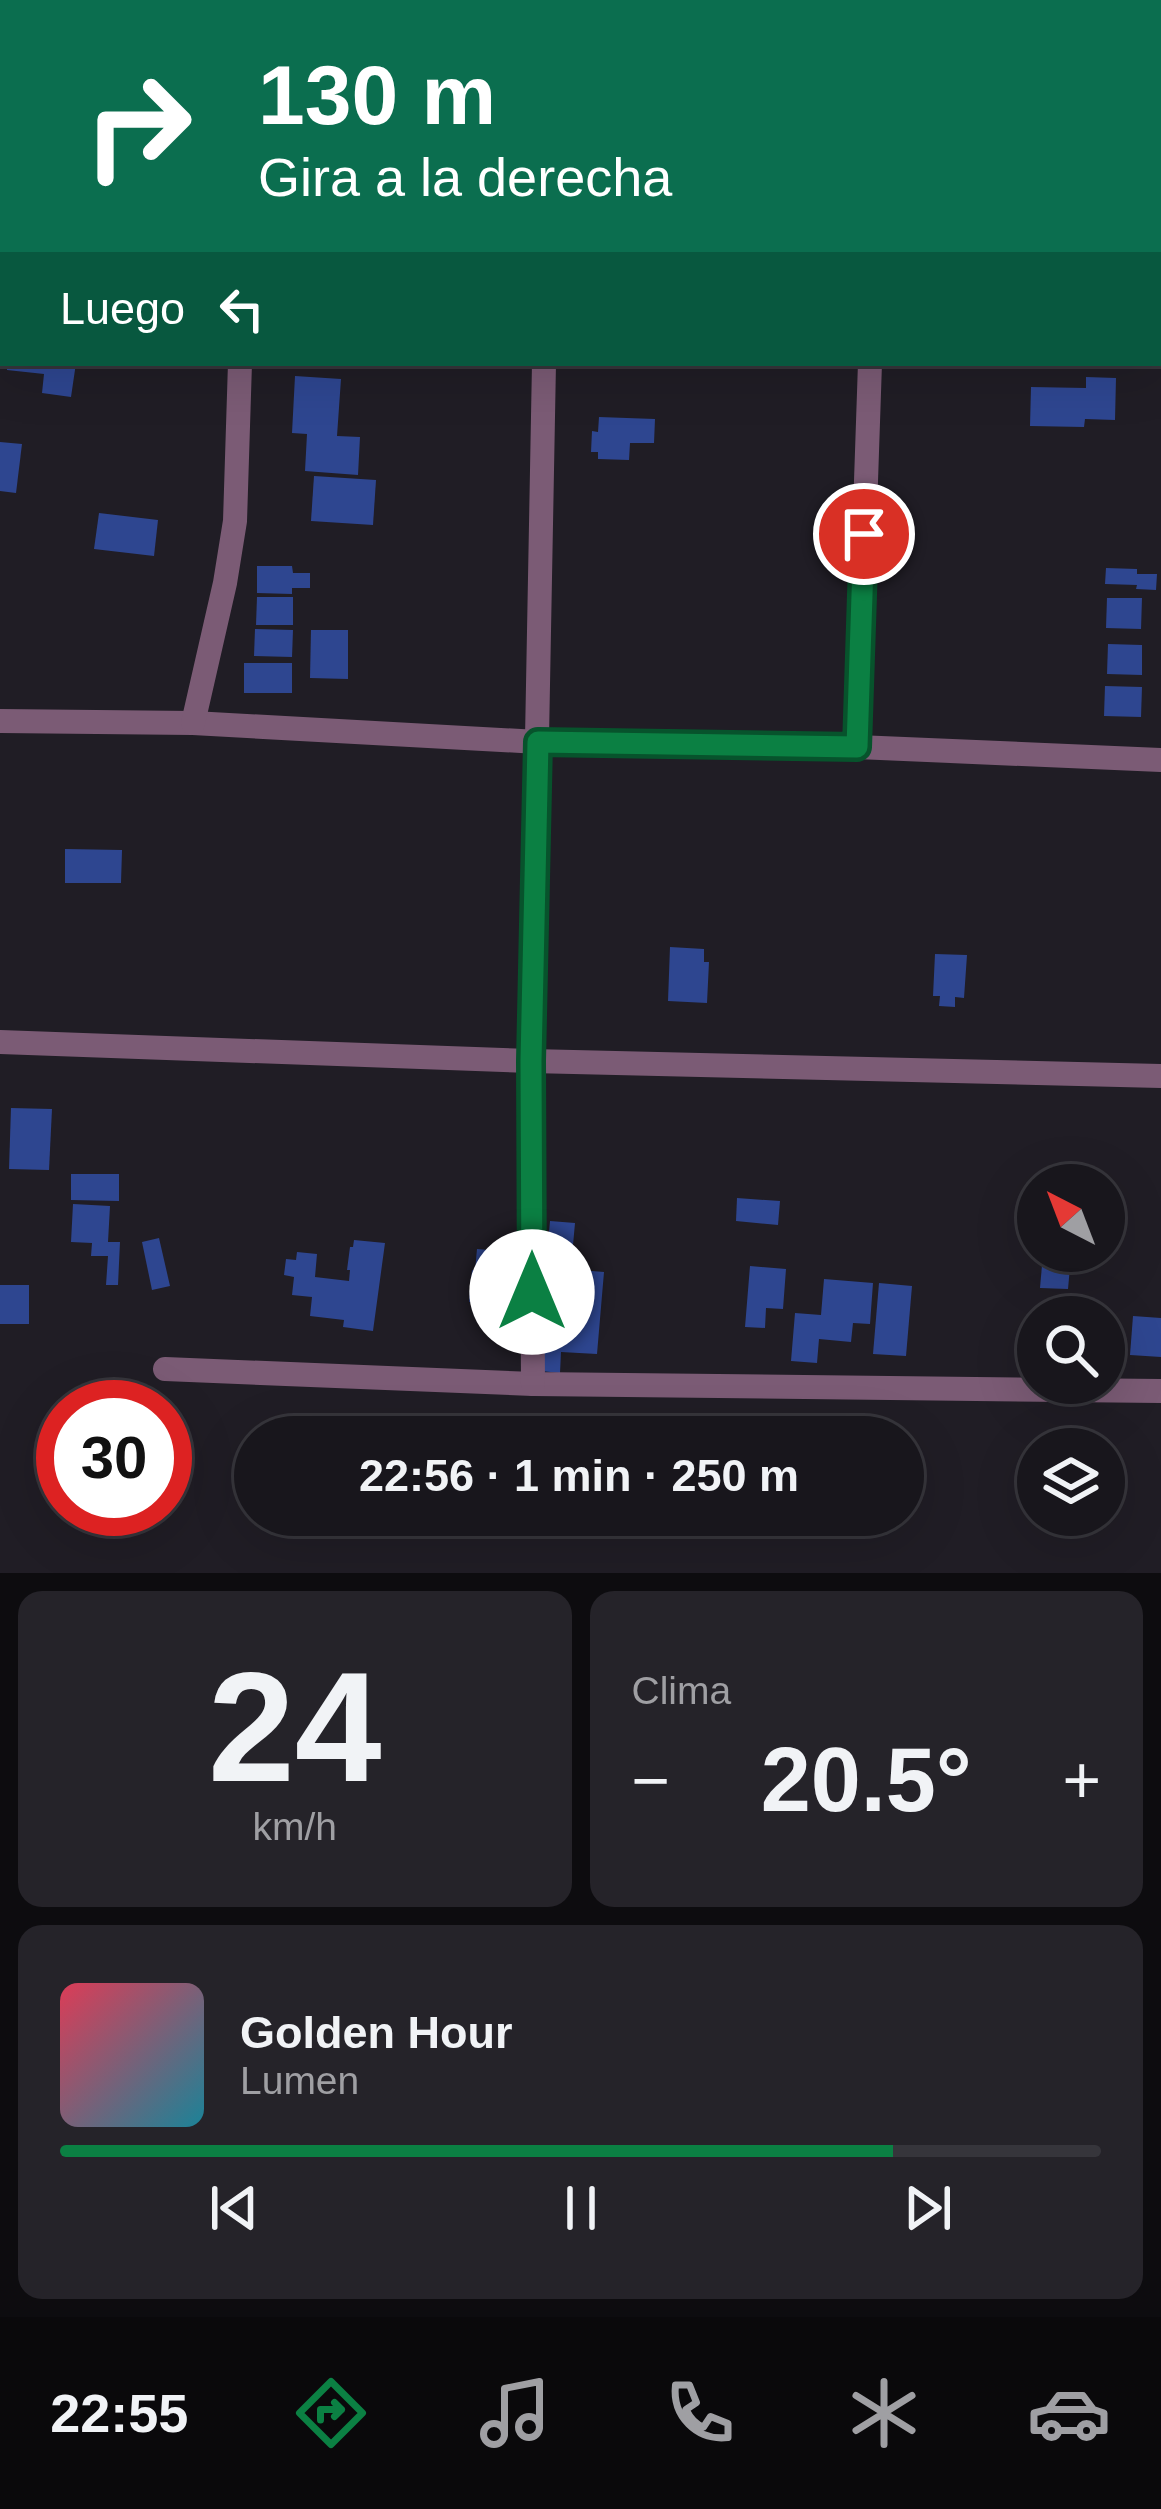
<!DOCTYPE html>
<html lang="es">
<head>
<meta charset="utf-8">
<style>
	:root { --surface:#18161c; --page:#252329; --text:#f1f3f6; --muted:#9f9fa3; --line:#36353b; --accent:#0b8043 }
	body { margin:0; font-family:Arial,sans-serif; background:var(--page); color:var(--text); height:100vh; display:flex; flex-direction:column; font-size:45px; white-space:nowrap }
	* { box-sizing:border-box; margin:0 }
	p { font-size:39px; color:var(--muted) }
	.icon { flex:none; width:66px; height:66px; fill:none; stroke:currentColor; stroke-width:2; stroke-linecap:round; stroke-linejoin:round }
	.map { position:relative; height:1573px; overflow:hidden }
	.details { display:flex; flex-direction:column; gap:18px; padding:18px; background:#0d0c0f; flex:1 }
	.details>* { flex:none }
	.banner { position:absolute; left:0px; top:0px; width:1161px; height:366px; box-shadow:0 12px 48px #0002,0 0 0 3px var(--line); background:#0b6e4f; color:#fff; overflow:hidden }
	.needle { width:78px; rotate:318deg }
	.tools { position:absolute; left:1017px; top:1164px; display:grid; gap:24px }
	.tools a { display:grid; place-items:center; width:108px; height:108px; border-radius:50%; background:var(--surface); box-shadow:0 12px 48px #0002,0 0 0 3px var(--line); font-size:60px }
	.speed { position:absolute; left:36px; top:1380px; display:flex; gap:24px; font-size:60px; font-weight:700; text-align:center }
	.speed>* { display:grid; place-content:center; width:156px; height:156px; border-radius:50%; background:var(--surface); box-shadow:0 12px 48px #0002,0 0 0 3px var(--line); line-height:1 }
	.speed .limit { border:18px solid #d22; background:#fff; color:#111 }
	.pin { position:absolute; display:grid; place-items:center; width:102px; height:102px; color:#fff; margin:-51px; border:6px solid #fff; border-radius:50%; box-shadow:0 3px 12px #0007 }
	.me { position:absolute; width:132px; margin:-66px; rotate:0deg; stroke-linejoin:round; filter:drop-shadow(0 0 9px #0008) }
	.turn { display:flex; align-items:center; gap:42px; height:252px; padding:0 60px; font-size:54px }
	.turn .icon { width:156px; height:156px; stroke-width:2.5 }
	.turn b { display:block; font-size:84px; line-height:102px }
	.then { display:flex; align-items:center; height:114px; padding:0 60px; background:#0003; gap:24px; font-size:45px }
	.big { font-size:90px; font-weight:700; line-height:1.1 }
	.details .tile { flex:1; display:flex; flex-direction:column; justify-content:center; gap:18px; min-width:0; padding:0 42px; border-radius:24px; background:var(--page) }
	.details .dial { align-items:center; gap:0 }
	.dial b { font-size:156px; line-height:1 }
	.song { display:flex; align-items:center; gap:36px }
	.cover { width:144px; height:144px; border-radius:18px; background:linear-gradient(135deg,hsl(350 70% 55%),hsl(190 70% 35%)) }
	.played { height:12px; border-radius:6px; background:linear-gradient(90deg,var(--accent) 80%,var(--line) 80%) }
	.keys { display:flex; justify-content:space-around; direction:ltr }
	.heat { display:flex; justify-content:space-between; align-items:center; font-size:66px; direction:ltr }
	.details .tiles { flex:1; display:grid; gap:18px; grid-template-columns:1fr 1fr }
	.tile:last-child { grid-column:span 2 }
	.trip { position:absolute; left:234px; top:1416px; width:690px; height:120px; border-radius:60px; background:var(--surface); box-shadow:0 12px 48px #0002,0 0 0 3px var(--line); font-weight:700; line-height:120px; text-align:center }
	.menu { display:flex; height:192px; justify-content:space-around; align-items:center; background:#0a090b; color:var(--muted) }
	.menu .icon { width:84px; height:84px }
	.menu .current { color:var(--accent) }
	.menu b { font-size:54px; color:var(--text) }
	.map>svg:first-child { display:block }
	.building { fill:#2e4690 }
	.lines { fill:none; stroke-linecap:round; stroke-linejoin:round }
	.street { stroke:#7b5b75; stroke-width:24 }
	.route-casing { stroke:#07532c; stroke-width:30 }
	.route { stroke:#0b8043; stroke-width:21 }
</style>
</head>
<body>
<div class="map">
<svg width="1161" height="1573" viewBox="0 0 1161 1573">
	<rect width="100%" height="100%" fill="#201d25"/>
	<g class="building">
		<polygon points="7,363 76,363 71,397 42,393 44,374 7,370"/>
		<polygon points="295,376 341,379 337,436 360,437 358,475 305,471 307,434 292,433"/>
		<polygon points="1086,377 1116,378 1115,420 1085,419 1084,427 1030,426 1031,387 1086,388"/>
		<polygon points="599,417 655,419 654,443 630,443 629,460 598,459 598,452 591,452 592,431 598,432"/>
		<polygon points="0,442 22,444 16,493 0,491"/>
		<polygon points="314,476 376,480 373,525 311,521"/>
		<polygon points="99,513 158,520 154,556 94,549"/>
		<polygon points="257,566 292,566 293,573 310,573 310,588 292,588 292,594 257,593"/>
		<polygon points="1106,568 1137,569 1137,574 1157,574 1156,590 1136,589 1137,585 1105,584"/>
		<polygon points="257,597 293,597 293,625 256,625"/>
		<polygon points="1107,598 1142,598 1141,629 1106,628"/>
		<polygon points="255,629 293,630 292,657 254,656"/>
		<polygon points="311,630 348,630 348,679 310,678"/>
		<polygon points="1108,644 1142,645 1142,675 1107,674"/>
		<rect x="244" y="663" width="48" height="30"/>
		<polygon points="1105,686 1142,687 1141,717 1104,716"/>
		<polygon points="65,849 122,850 121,883 65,883"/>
		<polygon points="670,947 704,949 704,962 709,962 707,1003 668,1001"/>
		<polygon points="935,954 967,955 964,998 955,997 955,1007 939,1006 940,996 933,996"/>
		<polygon points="11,1108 52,1109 49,1170 9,1169"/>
		<polygon points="71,1174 119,1174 119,1201 71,1200"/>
		<polygon points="737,1198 780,1201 778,1225 736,1221"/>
		<polygon points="73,1204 110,1206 108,1242 120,1242 118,1285 106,1285 108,1256 91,1256 92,1243 71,1242"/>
		<polygon points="550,1221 575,1223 572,1256 547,1254"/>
		<polygon points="159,1238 170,1286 152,1290 142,1242"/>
		<polygon points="354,1240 385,1243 373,1331 343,1327 344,1320 310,1316 312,1297 292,1295 294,1277 284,1275 286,1259 296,1260 297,1252 317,1254 315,1277 349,1281 350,1270 347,1270 350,1247 353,1247"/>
		<polygon points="477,1249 524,1253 520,1306 469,1302 472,1270 475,1271"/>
		<polygon points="1043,1254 1071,1256 1068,1289 1040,1288"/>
		<polygon points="750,1266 786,1269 783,1309 766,1308 765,1328 745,1327"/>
		<polygon points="568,1269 604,1272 597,1354 561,1352 560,1373 541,1371 544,1337 563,1339"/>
		<polygon points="824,1279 873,1283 870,1324 853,1323 851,1342 819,1339 817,1363 791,1361 795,1313 821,1315"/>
		<polygon points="879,1283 912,1286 906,1356 873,1354"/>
		<rect x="0" y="1285" width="29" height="39"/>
		<polygon points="1133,1316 1161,1318 1161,1357 1130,1355"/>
	</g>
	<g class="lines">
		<g class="street">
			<polyline points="238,0 238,3"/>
			<polyline points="579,3 579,0"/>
			<polyline points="1158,222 1161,222"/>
			<polyline points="0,721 193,723 538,742 857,747 1161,760"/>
			<polyline points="193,723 225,583 235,521 240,363"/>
			<polyline points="857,747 870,363"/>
			<polyline points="0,1042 531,1061 1161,1076"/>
			<polyline points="165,1369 533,1384 1161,1391"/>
			<polyline points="533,1384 531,1061 544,363"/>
		</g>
	</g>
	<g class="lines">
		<defs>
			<polyline id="route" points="532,1292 531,1061 538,742 857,747 864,534"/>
		</defs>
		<use href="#route" class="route-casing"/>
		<use href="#route" class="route"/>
	</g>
</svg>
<div class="tools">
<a><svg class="needle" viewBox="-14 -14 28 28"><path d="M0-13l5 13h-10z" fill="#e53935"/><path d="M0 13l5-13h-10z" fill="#9f9fa3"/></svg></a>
<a><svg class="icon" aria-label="search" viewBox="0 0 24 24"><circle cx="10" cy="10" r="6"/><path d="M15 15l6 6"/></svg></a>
<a><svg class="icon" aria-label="layers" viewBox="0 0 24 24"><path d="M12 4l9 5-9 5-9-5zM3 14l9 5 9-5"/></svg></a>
</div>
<div class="speed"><div class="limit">30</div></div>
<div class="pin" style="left:864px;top:534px;background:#d93025"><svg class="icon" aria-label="arrive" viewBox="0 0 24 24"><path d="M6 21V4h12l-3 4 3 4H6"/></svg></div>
<svg class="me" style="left:532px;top:1292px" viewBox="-20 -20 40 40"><circle r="19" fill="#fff"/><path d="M0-13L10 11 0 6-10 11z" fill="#0b8043"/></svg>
<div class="trip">22:56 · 1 min · 250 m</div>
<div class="banner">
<div class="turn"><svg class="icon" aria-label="right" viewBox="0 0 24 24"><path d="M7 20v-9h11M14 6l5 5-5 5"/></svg><div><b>130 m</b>Gira a la derecha</div></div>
<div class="then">Luego<svg class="icon" aria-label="left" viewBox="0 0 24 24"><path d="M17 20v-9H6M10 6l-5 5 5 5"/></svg></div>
</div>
</div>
<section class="details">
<div class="tiles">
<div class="tile dial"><b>24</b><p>km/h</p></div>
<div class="tile"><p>Clima</p>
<div class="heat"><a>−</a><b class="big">20.5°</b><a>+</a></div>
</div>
<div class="tile">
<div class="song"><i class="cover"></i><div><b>Golden Hour</b><p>Lumen</p></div></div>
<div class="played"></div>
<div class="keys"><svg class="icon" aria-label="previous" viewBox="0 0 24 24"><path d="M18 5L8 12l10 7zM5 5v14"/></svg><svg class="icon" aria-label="pause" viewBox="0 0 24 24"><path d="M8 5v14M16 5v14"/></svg><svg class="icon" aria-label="next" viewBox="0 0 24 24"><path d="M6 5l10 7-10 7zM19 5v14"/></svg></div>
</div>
</div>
</section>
<nav class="menu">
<b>22:55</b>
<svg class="icon current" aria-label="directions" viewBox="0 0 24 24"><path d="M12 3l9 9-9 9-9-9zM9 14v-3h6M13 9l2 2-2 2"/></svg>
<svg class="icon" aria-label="music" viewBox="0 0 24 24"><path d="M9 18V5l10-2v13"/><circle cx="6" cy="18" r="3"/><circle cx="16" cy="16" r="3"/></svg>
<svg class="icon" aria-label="phone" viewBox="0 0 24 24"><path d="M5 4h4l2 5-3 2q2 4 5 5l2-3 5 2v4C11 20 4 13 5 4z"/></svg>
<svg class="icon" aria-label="climate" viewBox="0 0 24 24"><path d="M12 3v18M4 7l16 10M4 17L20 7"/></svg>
<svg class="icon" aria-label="car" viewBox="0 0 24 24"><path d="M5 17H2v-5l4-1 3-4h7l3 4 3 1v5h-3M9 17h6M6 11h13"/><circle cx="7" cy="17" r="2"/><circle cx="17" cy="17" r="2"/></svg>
</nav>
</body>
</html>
